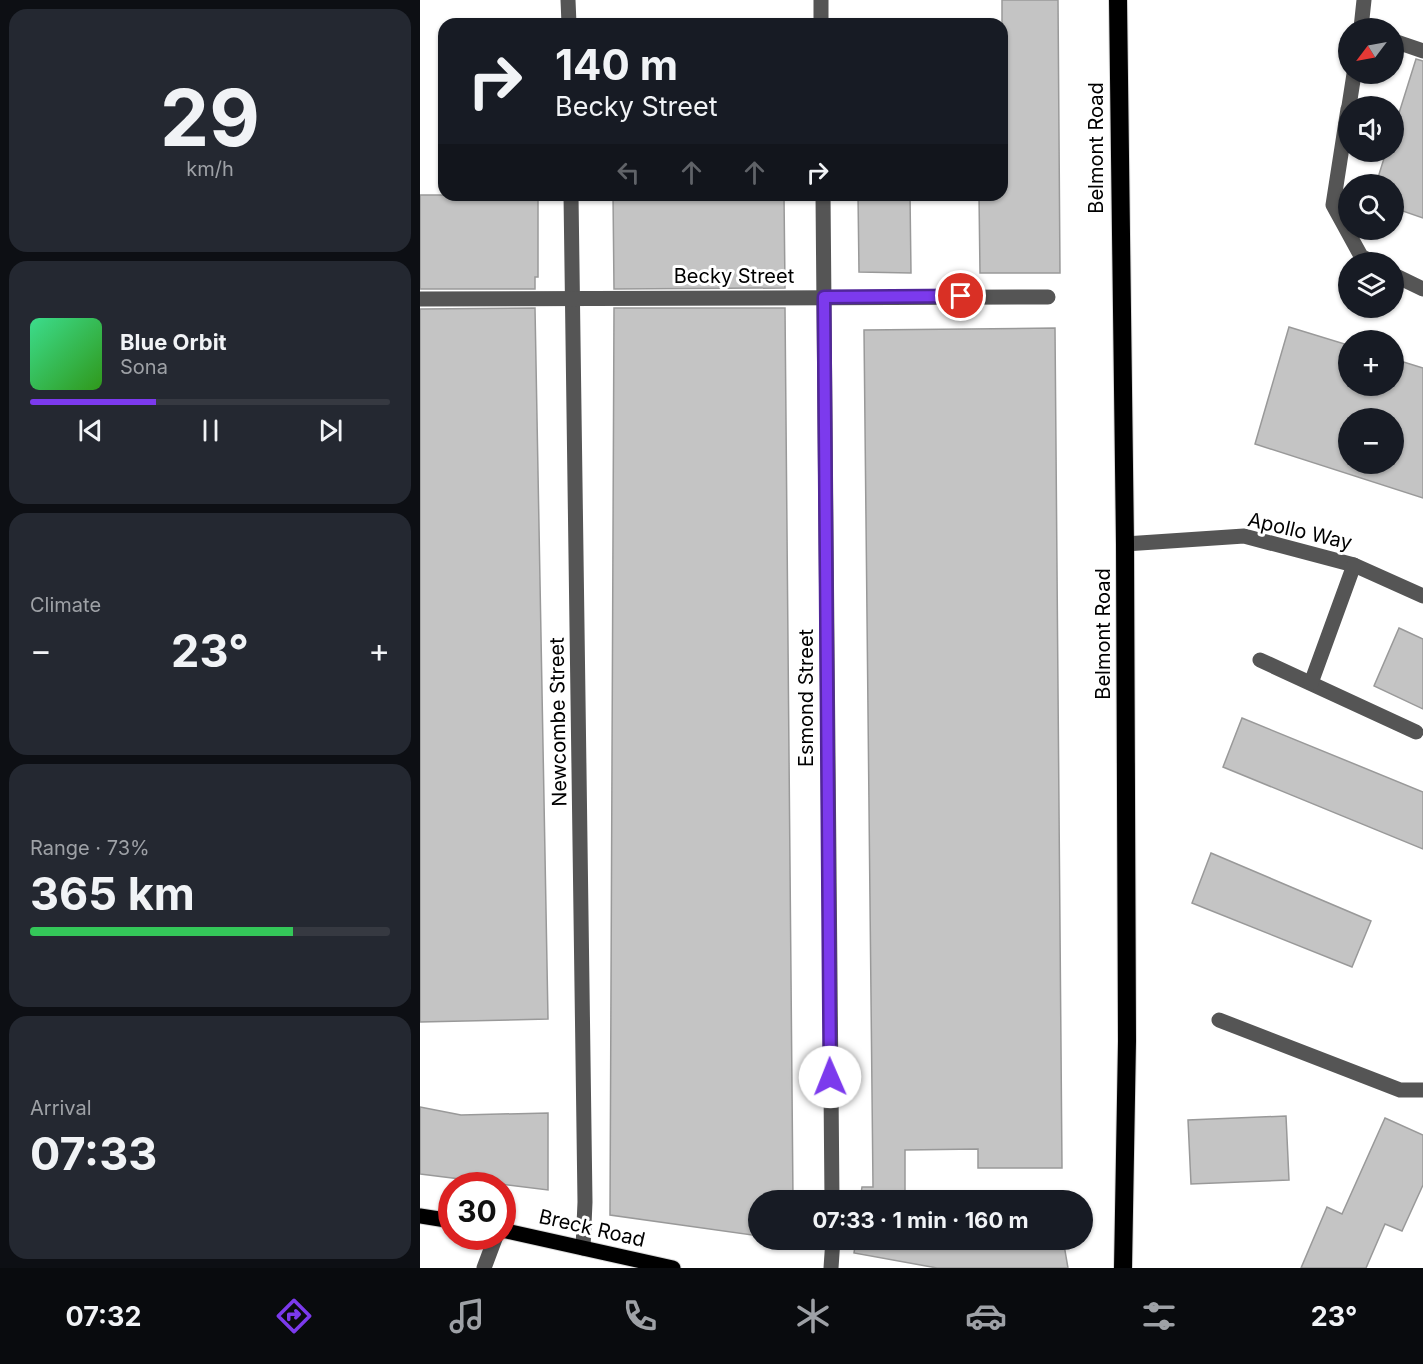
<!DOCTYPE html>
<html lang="en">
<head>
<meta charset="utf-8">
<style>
	:root { --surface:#171b24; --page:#242831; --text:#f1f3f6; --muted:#9ea1a6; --line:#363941; --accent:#7c3aed }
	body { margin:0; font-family:Inter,sans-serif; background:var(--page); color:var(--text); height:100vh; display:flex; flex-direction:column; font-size:22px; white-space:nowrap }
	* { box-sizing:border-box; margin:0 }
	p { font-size:20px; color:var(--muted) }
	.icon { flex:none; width:33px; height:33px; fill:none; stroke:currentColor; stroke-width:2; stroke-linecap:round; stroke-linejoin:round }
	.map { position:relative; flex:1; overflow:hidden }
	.side { display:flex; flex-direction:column; gap:9px; padding:9px; background:#0d0f14; width:420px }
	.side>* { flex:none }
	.hud { position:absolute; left:18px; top:18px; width:570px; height:183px; border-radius:18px; box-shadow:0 2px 4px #0004; background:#171b24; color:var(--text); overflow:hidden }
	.needle { width:39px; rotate:238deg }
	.tools { position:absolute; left:918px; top:18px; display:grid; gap:12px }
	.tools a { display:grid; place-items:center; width:66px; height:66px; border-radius:50%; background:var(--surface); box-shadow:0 2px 4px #0004; font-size:30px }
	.speed { position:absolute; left:18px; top:1172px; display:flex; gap:12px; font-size:30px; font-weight:700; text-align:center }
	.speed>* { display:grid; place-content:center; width:78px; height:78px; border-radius:50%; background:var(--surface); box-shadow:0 2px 4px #0004; line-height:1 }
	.speed .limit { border:9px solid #d22; background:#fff; color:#111 }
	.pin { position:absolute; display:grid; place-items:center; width:51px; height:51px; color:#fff; margin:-26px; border:3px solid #fff; border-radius:50%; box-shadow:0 2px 6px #0007 }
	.me { position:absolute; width:66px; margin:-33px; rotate:359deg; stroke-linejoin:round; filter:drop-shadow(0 0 4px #0008) }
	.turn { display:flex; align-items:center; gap:21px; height:126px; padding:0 18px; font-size:27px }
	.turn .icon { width:78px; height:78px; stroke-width:2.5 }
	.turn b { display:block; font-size:42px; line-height:51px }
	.lanes { display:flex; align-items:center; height:57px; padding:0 18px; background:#0003; justify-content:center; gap:30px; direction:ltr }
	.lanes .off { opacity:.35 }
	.big { font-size:45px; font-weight:700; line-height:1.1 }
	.side .widget { flex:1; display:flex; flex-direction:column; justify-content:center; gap:9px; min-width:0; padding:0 21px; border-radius:18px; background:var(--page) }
	.side .dial { align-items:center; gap:0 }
	.dial b { font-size:78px; line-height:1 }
	.song { display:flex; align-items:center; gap:18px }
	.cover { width:72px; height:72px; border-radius:9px; background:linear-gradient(135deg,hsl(150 70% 55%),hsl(110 70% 35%)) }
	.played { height:6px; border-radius:3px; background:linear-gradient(90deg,var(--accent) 35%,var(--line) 35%) }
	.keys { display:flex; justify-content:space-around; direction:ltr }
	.heat { display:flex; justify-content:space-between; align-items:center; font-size:33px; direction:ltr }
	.charge { height:9px; border-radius:4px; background:linear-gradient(90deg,#34c759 73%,var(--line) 0) }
	.trip { position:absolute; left:328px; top:1190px; width:345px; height:60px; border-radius:30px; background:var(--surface); box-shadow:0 2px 4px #0004; font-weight:700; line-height:60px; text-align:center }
	.dock { display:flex; height:96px; justify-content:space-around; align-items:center; background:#090b0e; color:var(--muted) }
	.dock .icon { width:42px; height:42px }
	.dock .selected { color:var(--accent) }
	.dock b { font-size:27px; color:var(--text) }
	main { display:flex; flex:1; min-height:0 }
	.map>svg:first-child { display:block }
	.building { fill:#c4c4c4; stroke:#999; stroke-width:1.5; fill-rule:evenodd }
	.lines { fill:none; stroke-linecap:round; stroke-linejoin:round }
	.major-casing { stroke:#dbdbdb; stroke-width:17 }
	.highway-casing { stroke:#dbdbdb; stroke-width:20 }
	.minor { stroke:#555; stroke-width:15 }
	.major { stroke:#000; stroke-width:15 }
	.highway { stroke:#000; stroke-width:18 }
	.route-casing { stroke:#51269a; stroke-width:15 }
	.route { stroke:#7c3aed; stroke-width:10 }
	.labels { text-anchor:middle; stroke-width:6; stroke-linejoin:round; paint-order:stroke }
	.street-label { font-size:20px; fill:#000; stroke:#fff }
</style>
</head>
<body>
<main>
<section class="side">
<div class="widget dial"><b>29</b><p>km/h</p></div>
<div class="widget">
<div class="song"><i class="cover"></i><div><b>Blue Orbit</b><p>Sona</p></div></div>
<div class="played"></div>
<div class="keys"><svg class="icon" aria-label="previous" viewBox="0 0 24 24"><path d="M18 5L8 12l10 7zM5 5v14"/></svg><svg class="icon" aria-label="pause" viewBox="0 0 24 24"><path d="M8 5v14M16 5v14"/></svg><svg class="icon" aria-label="next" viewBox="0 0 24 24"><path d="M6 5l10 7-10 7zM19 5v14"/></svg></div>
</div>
<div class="widget"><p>Climate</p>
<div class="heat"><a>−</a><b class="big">23°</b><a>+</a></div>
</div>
<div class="widget"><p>Range · 73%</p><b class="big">365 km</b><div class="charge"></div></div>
<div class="widget"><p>Arrival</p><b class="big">07:33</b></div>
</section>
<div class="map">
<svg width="1003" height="1268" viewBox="0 0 1003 1268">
	<rect width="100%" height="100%" fill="#fff"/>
	<g class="building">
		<polygon points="582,0 638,0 640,273 560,273 559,195 582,195"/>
		<polygon points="996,59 1003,61 1003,218 974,208 974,184 956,184 966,152 974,152 974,129"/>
		<polygon points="0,195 118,195 118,277 115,277 115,289 0,289"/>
		<polygon points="193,195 364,195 365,288 194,289"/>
		<polygon points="438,195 490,195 491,273 439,272"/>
		<polygon points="115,308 128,1019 0,1022 0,309"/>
		<polygon points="194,308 365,308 373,1200 339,1200 339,1236 190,1215"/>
		<path d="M 869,327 L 928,345 L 928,386 L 974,386 L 974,359 L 1003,368 L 1003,498 L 835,444 ZM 928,418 L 974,418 L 974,464 L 928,464 Z"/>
		<polygon points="635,328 642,1168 558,1168 558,1149 485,1150 485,1200 440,1200 442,1187 453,1187 444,330"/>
		<polygon points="979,628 1003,639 1003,709 954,686"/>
		<polygon points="822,718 1003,792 1003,849 803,767"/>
		<polygon points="791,853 951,921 932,967 772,903"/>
		<polygon points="0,1107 41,1115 128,1113 128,1190 0,1174"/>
		<polygon points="866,1116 869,1180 771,1184 768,1120"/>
		<polygon points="965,1118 1003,1135 1003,1185 982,1231 965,1224 946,1268 881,1268 907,1207 922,1214"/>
		<polygon points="436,1239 643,1239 648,1268 517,1268 434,1253"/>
	</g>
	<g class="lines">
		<defs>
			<g id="major">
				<polyline points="0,1216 32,1221"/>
				<polyline points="82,1230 253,1268"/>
			</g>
			<polyline id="highway" points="698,0 705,544 707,1041 703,1268"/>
		</defs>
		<use href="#major" class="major-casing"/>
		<use href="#highway" class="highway-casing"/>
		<g class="minor">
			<polyline points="148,0 149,24"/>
			<polyline points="401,0 401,24"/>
			<polyline points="941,28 944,0"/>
			<polyline points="974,41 1003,51"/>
			<polyline points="929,106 934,74"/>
			<polyline points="928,109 913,205 941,256 952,262"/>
			<polyline points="151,195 165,1202 163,1248"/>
			<polyline points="403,195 412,1200"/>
			<polyline points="974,275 1003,289"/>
			<polyline points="0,299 628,297"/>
			<polyline points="705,544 824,536 934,565 1003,596"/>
			<polyline points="840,660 996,732"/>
			<polyline points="891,683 934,565"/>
			<polyline points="799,1020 980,1090 1003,1090"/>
			<polyline points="64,1268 76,1236"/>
			<polyline points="411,1268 413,1239"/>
		</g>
		<use href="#major" class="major"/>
		<use href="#highway" class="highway"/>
	</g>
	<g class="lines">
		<defs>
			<polyline id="route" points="410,1077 404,297 541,296"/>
		</defs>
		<use href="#route" class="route-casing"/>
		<use href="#route" class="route"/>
	</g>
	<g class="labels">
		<g class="street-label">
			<text transform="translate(676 148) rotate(-90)" y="7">Belmont Road</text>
			<text x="314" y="283">Becky Street</text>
			<text transform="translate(880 531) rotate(13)" y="7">Apollo Way</text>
			<text transform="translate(683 634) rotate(-90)" y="7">Belmont Road</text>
			<text transform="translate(386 698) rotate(-90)" y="7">Esmond Street</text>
			<text transform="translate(138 722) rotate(-91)" y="7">Newcombe Street</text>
			<text transform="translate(172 1228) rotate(13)" y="7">Breck Road</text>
		</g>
	</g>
</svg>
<div class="tools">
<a><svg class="needle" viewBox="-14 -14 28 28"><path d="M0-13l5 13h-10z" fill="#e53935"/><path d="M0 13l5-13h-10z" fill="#9ea1a6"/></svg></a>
<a><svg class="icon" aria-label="sound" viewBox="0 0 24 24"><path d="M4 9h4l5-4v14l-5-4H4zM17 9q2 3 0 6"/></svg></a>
<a><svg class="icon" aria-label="search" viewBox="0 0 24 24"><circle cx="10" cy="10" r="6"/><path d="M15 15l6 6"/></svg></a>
<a><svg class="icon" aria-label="layers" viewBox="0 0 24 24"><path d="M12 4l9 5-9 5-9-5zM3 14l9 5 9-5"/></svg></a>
<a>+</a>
<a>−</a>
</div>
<div class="speed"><div class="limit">30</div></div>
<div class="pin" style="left:541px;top:296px;background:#d93025"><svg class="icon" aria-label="arrive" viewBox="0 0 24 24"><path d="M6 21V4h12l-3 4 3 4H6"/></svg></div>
<svg class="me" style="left:410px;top:1077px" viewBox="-20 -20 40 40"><circle r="19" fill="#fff"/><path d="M0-13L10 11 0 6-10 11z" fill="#7c3aed"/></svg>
<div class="trip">07:33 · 1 min · 160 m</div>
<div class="hud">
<div class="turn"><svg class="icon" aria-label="right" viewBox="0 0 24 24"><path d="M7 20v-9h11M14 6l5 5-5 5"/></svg><div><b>140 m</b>Becky Street</div></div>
<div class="lanes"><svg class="icon off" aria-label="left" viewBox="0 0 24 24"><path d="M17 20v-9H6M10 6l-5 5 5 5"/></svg><svg class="icon off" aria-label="ahead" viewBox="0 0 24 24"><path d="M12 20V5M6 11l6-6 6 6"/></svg><svg class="icon off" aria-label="ahead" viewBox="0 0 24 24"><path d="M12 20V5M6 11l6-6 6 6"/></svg><svg class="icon" aria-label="right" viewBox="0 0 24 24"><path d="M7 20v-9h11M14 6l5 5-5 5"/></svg></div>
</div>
</div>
</main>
<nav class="dock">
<b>07:32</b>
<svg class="icon selected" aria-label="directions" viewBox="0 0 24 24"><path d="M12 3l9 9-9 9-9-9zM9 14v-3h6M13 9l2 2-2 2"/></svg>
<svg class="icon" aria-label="music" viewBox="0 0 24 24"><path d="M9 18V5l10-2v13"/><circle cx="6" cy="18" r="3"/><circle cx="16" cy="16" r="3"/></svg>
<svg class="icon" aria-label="phone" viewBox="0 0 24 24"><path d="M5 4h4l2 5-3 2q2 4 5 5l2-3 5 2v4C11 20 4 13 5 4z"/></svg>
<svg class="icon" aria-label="climate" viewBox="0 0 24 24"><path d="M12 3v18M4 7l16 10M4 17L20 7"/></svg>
<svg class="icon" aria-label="car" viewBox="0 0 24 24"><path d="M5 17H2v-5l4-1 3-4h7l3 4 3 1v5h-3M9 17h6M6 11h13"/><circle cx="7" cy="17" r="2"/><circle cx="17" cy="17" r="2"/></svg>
<svg class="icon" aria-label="filters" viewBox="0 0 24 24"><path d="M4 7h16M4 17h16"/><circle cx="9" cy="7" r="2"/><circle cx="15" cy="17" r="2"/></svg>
<b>23°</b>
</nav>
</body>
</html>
